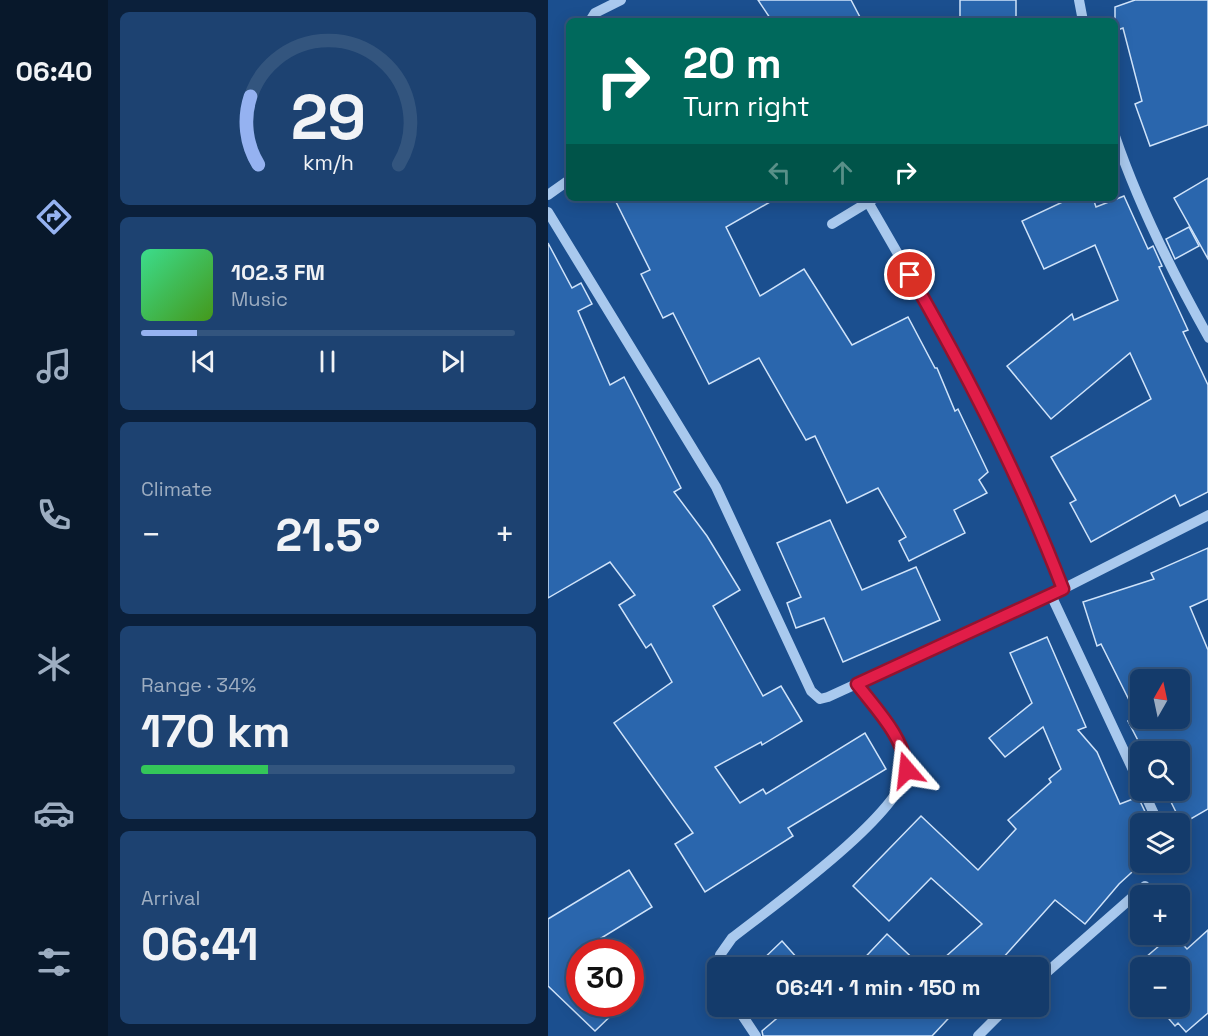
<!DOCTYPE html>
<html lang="en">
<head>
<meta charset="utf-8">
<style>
	:root { --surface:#143b6b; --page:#1d4271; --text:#f1f3f6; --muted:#9dadc1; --line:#33557e; --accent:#95b2f1 }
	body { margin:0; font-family:"Space Grotesk",sans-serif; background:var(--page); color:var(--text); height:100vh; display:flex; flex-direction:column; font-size:22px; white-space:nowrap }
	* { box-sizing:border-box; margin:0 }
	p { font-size:20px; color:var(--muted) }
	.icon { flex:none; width:33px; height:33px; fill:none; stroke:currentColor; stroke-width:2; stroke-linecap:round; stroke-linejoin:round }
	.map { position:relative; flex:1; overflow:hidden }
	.panel { display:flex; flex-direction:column; gap:12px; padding:12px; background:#0b203b; width:440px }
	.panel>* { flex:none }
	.hud { position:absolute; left:18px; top:18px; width:552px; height:183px; border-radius:9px; box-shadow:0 3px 15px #0003,0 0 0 2px var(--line); background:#00695c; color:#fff; overflow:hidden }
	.needle { width:39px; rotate:9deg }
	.controls { position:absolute; left:582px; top:669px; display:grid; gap:12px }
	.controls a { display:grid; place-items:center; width:60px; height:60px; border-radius:9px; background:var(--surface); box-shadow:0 3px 15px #0003,0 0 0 2px var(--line); font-size:30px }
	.speed { position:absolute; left:18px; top:939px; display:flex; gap:12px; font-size:30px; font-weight:700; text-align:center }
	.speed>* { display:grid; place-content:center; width:78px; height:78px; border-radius:50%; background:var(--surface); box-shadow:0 3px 15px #0003,0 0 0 2px var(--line); line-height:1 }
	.speed .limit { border:9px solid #d22; background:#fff; color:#111 }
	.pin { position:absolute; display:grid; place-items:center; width:51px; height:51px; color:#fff; margin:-26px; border:3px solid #fff; border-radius:50%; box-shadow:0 2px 6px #0007 }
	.me { position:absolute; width:66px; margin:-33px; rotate:343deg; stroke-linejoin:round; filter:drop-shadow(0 0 4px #0008) }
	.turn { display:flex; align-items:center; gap:21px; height:126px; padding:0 18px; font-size:27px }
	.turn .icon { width:78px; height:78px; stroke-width:2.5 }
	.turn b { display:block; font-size:42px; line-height:51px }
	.lanes { display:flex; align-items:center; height:57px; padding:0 18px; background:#0003; justify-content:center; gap:30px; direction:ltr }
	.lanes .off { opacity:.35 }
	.big { font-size:45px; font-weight:600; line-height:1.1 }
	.panel .card { flex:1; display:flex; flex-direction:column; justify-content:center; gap:9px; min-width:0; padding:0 21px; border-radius:9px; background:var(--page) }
	.panel .dial { align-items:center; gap:0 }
	.dial svg { height:156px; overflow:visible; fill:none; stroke:var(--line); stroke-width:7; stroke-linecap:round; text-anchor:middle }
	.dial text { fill:var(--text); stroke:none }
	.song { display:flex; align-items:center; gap:18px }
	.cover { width:72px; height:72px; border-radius:9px; background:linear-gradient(135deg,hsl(150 70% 55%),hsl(100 70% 35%)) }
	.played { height:6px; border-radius:3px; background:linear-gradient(90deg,var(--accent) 15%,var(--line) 15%) }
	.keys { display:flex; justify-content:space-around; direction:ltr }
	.heat { display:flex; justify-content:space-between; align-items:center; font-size:33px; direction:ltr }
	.charge { height:9px; border-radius:4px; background:linear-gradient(90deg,#34c759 34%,var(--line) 0) }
	.trip { position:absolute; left:159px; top:957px; width:342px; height:60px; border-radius:9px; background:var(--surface); box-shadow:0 3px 15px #0003,0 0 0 2px var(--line); font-weight:600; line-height:60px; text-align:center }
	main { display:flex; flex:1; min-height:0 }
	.menu { display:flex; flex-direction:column; width:108px; justify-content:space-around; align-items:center; background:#08182b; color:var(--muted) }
	.menu .icon { width:42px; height:42px }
	.menu .selected { color:var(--accent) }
	.menu b { font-size:27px; color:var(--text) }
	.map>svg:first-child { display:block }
	.building { fill:#2a66ad; stroke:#cfe3fa; stroke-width:1.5; fill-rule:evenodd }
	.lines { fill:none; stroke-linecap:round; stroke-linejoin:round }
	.minor { stroke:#a9c9ee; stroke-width:10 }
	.route-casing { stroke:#92132f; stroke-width:15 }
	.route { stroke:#e11d48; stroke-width:10 }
</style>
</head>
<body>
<main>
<nav class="menu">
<b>06:40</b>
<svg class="icon selected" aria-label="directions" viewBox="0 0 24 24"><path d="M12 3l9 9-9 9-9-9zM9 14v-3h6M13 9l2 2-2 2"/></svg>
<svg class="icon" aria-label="music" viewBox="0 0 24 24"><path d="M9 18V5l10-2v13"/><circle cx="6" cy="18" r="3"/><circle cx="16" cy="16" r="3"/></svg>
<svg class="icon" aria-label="phone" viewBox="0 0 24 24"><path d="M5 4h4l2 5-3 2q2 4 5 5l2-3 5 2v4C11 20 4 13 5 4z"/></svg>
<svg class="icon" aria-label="climate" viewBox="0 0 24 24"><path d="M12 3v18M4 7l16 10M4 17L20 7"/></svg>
<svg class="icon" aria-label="car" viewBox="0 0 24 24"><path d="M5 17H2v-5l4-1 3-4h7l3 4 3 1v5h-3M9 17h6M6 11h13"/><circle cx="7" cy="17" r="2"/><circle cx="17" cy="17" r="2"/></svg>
<svg class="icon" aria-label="filters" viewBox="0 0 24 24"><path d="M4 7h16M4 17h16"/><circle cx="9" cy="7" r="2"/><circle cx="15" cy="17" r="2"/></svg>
</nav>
<section class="panel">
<div class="card dial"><svg viewBox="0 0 100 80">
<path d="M14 69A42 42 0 1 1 86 69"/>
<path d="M14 69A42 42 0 0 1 10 34" stroke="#95b2f1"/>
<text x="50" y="56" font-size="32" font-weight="700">29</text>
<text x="50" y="72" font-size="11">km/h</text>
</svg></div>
<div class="card">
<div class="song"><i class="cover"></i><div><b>102.3 FM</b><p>Music</p></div></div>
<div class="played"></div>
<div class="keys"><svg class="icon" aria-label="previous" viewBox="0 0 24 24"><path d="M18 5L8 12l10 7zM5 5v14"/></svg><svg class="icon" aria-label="pause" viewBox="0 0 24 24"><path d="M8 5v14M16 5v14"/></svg><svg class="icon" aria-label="next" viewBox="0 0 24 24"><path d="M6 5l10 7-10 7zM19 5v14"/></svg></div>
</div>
<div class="card"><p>Climate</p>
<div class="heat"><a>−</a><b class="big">21.5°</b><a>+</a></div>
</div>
<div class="card"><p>Range · 34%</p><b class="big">170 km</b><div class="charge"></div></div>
<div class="card"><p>Arrival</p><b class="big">06:41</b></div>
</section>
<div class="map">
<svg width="661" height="1036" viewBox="0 0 661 1036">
	<rect width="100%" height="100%" fill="#1b4f8f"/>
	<g class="building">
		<polygon points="210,0 303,0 314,21 224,21"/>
		<rect x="412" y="0" width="56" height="21"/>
		<polygon points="587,0 660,0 660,125 602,146 587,104 594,101 575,28 567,31 567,7"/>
		<polygon points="660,178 660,259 626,198"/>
		<polygon points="576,196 600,249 605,246 614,266 611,267 640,330 635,332 660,385 660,492 632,506 627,495 543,542 522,503 528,500 503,457 603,399 582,353 503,419 459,366 524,314 526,320 570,300 547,245 496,269 474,221 523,198 545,198 548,207"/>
		<polygon points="66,198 229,198 178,227 212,296 256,269 304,345 360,317 387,368 389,368 407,411 410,409 440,472 431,480 439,493 406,510 417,533 361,561 351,541 358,537 330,488 299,503 267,436 258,440 211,358 161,384 125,313 115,318 93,274 102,270"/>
		<polygon points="641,227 651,246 627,259 618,239"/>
		<polygon points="0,243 24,288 33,283 44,304 30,311 62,385 76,377 133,488 126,492 159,536 192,590 165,606 215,696 233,686 254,721 214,745 213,742 167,767 192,803 215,789 218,794 317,733 338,769 240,828 245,836 157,892 127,844 145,833 66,723 124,682 103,644 98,648 71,605 87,595 62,562 0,598"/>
		<polygon points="282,520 314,590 368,567 392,620 295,662 276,618 248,628 239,603 253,597 229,543"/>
		<path d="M 660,548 L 660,599 L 642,607 L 660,650 L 660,809 L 634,824 L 617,790 L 632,790 L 632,752 L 596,752 L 580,721 L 589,716 L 553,644 L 549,646 L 535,602 L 606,579 L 603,573 ZM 592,680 L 632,680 L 632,718 L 592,718 Z"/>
		<polygon points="499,637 538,727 530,730 549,752 572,804 590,797 602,822 607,823 613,820 616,824 592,824 592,862 595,862 571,884 537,924 507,900 446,968 385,968 434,924 383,878 341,921 305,886 373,816 430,870 468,829 460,820 503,782 501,779 513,769 495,727 457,757 441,738 484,703 462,653"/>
		<polygon points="81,870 104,907 32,951 32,1004 75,1004 47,1031 0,986 0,919"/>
		<polygon points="660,930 660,1013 638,1032 630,1023 627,1026 610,1006 632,1006 632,968 592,968 592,987 588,981 592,978 584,969 625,934 639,949"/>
		<polygon points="339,934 375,968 307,968"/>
		<polygon points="234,941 258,968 206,968"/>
		<polygon points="227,1006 412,1006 384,1036 215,1036 214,1031 234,1014"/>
	</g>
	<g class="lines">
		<g class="minor">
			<polyline points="531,0 535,21"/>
			<polyline points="42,21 47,13 73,0"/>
			<path d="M 567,136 C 591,206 625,274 661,338"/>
			<polyline points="0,195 21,180"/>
			<path d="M 320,202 C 395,331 462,448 515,589"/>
			<polyline points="0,212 168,487 263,691 272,699 280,697 503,595 661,515"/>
			<polyline points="284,224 327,198"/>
			<polyline points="503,595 592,785"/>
			<polyline points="595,790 607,816"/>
			<path d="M 170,968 L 172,955 L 184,938 C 222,908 353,815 359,769 C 363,745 323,703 309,684"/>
			<polyline points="170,972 170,979"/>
			<polyline points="490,980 597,886"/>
			<polyline points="188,1006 208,1036"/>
			<polyline points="430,1036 460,1006"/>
		</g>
	</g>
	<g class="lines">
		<defs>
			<path id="route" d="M 359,770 C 356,737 328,709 309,684 L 515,589 C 473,479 421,377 362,275"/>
		</defs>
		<use href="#route" class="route-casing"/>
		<use href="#route" class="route"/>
	</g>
</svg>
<div class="controls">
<a><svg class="needle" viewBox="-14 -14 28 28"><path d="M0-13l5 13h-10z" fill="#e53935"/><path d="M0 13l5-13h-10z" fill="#9dadc1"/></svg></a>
<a><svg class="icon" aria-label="search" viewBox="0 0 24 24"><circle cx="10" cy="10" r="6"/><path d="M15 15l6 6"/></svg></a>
<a><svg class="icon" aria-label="layers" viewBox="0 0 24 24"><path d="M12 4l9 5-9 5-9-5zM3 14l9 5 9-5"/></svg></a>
<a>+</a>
<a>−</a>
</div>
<div class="speed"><div class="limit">30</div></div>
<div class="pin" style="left:362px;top:275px;background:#d93025"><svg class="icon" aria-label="arrive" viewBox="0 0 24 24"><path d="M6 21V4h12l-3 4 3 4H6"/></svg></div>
<svg class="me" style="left:359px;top:770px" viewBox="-20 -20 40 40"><path d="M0-17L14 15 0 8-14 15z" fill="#e11d48" stroke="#fff" stroke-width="4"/></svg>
<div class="trip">06:41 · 1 min · 150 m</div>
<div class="hud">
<div class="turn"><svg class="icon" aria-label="right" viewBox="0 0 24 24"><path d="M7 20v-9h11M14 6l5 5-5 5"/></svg><div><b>20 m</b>Turn right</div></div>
<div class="lanes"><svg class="icon off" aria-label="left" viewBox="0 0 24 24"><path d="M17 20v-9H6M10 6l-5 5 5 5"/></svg><svg class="icon off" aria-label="ahead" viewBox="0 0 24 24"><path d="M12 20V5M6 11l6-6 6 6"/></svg><svg class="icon" aria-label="right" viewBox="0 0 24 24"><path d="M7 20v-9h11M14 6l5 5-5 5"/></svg></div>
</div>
</div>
</main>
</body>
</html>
